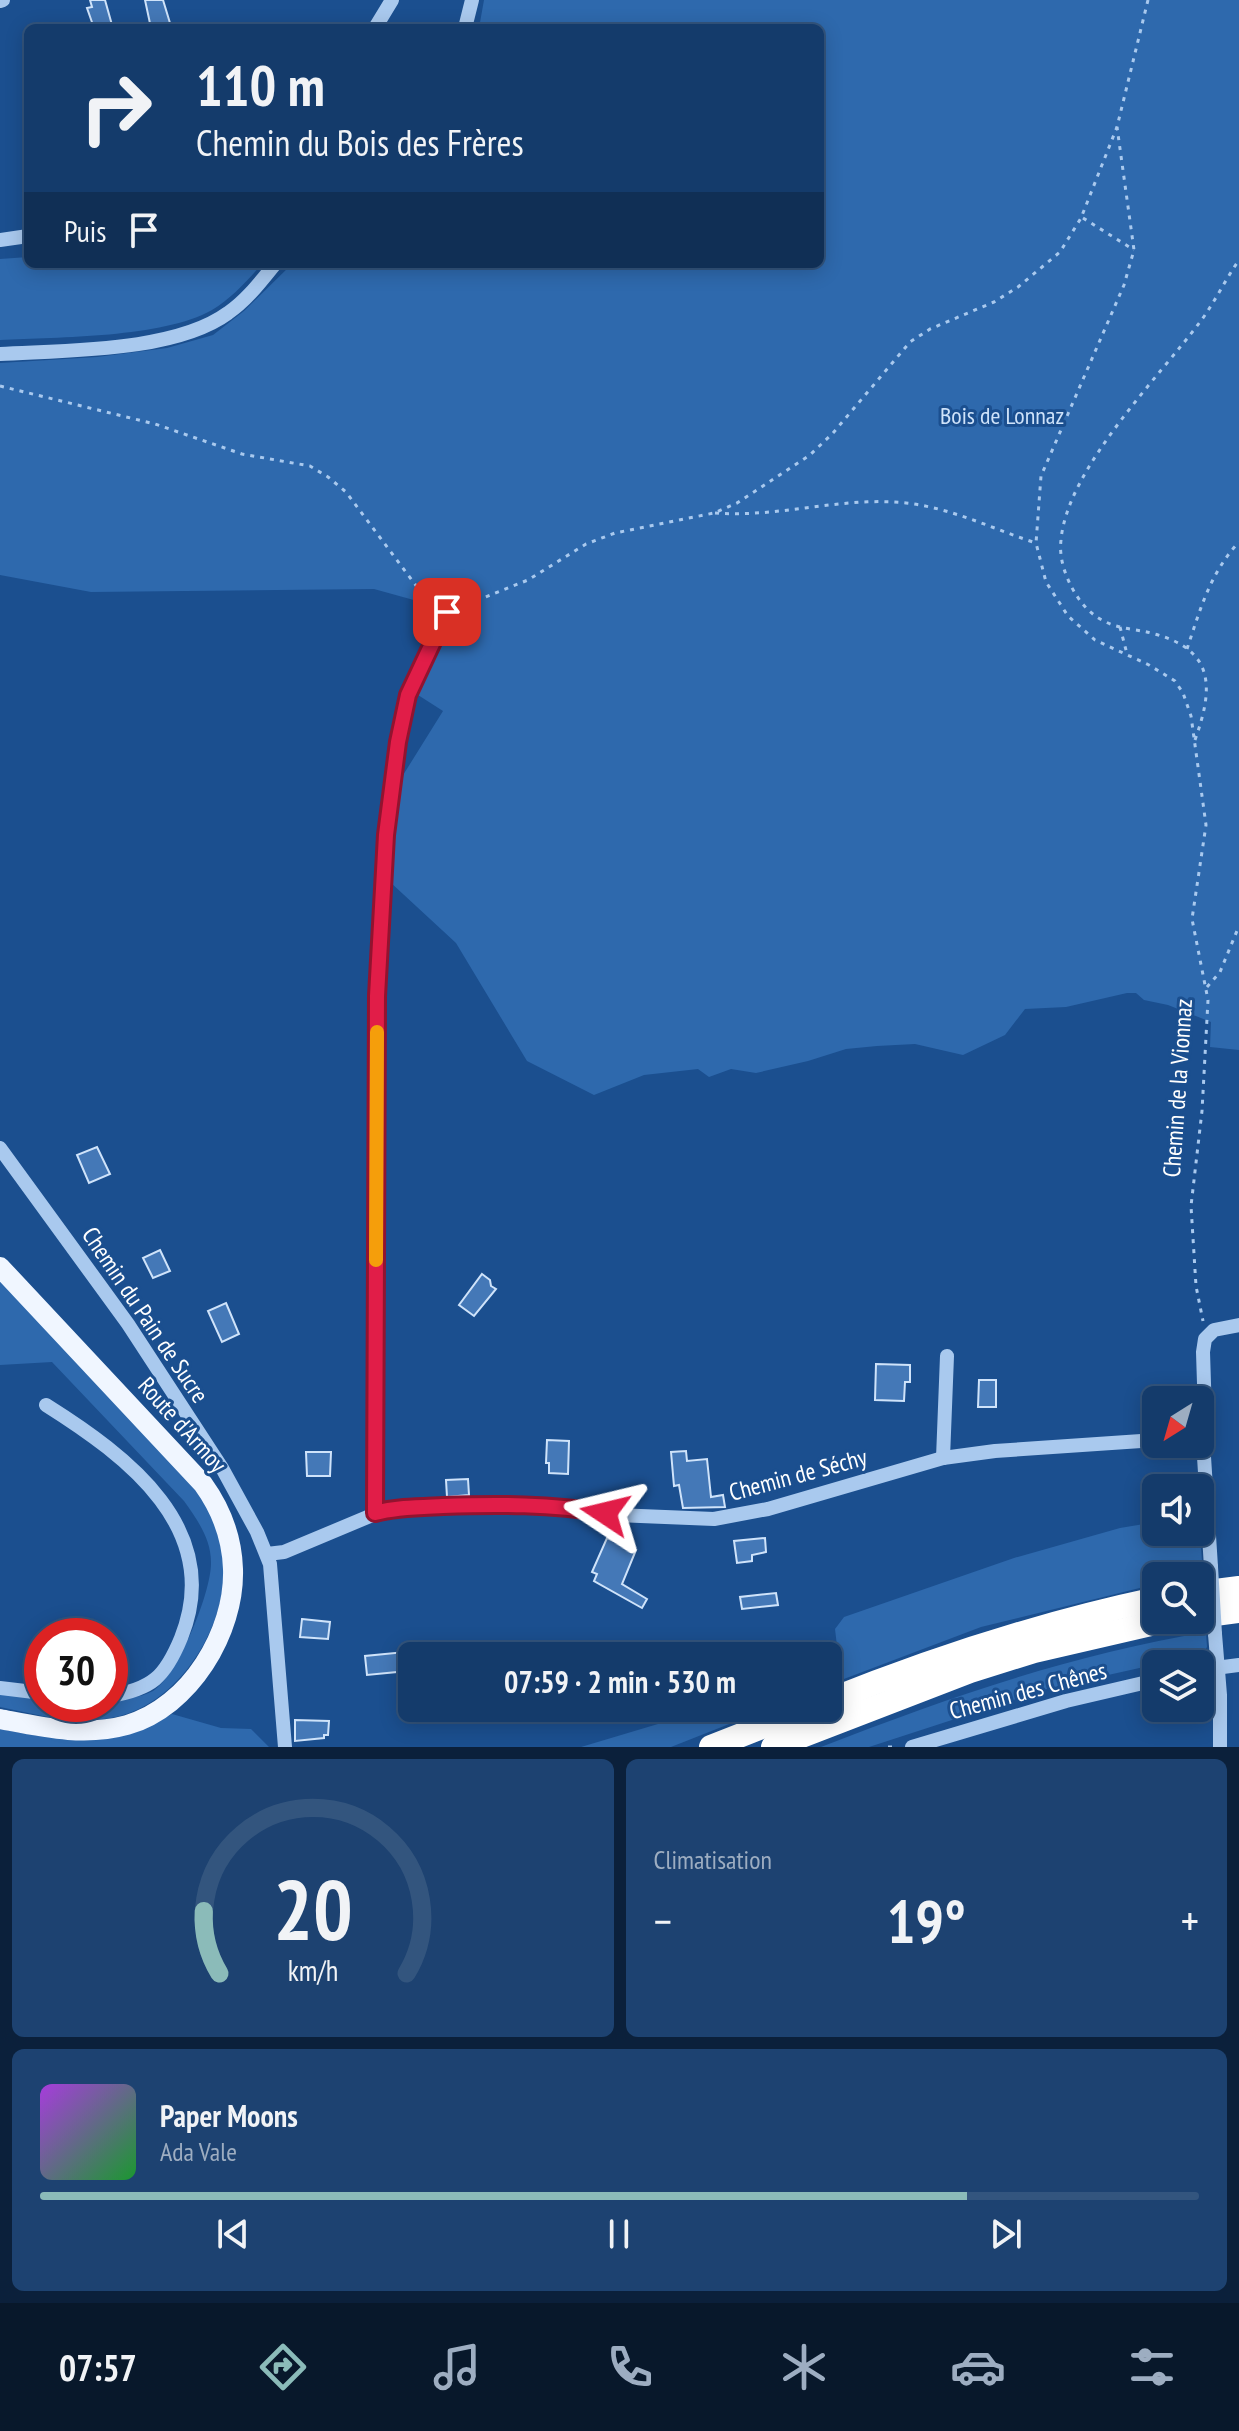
<!DOCTYPE html>
<html lang="fr">
<head>
<meta charset="utf-8">
<style>
	:root { --surface:#143b6b; --page:#1d4271; --text:#f1f3f6; --muted:#9dadc1; --line:#33557e; --accent:#8bbbb9 }
	body { margin:0; font-family:"PT Sans Narrow",sans-serif; background:var(--page); color:var(--text); height:100vh; display:flex; flex-direction:column; font-size:30px; white-space:nowrap }
	* { box-sizing:border-box; margin:0 }
	p { font-size:26px; color:var(--muted) }
	.icon { flex:none; width:44px; height:44px; fill:none; stroke:currentColor; stroke-width:2; stroke-linecap:round; stroke-linejoin:round }
	.map { position:relative; height:1747px; overflow:hidden }
	.details { display:flex; flex-direction:column; gap:12px; padding:12px; background:#0b203b; flex:1 }
	.details>* { flex:none }
	.guide { position:absolute; left:24px; top:24px; width:800px; height:244px; border-radius:12px; box-shadow:0 4px 20px #0003,0 0 0 2px var(--line); background:#143b6b; color:var(--text); overflow:hidden }
	.needle { width:52px; rotate:217deg }
	.fabs { position:absolute; left:1142px; top:1386px; display:grid; gap:16px }
	.fabs a { display:grid; place-items:center; width:72px; height:72px; border-radius:12px; background:var(--surface); box-shadow:0 4px 20px #0003,0 0 0 2px var(--line); font-size:40px }
	.speed { position:absolute; left:24px; top:1618px; display:flex; gap:16px; font-size:40px; font-weight:700; text-align:center }
	.speed>* { display:grid; place-content:center; width:104px; height:104px; border-radius:50%; background:var(--surface); box-shadow:0 4px 20px #0003,0 0 0 2px var(--line); line-height:1 }
	.speed .limit { border:12px solid #d22; background:#fff; color:#111 }
	.pin { position:absolute; display:grid; place-items:center; width:68px; height:68px; color:#fff; margin:-34px; border-radius:16px; box-shadow:0 4px 12px #0006 }
	.me { position:absolute; width:88px; margin:-44px; rotate:280deg; stroke-linejoin:round; filter:drop-shadow(0 0 6px #0008) }
	.turn { display:flex; align-items:center; gap:28px; height:168px; padding:0 40px; font-size:36px }
	.turn .icon { width:104px; height:104px; stroke-width:2.5 }
	.turn b { display:block; font-size:56px; line-height:68px }
	.then { display:flex; align-items:center; height:76px; padding:0 40px; background:#0003; gap:16px; font-size:30px }
	.big { font-size:60px; font-weight:600; line-height:1.1 }
	.details .card { flex:1; display:flex; flex-direction:column; justify-content:center; gap:12px; min-width:0; padding:0 28px; border-radius:12px; background:var(--page) }
	.details .dial { align-items:center; gap:0 }
	.dial svg { height:208px; overflow:visible; fill:none; stroke:var(--line); stroke-width:7; stroke-linecap:round; text-anchor:middle }
	.dial text { fill:var(--text); stroke:none }
	.song { display:flex; align-items:center; gap:24px }
	.cover { width:96px; height:96px; border-radius:12px; background:linear-gradient(135deg,hsl(280 70% 55%),hsl(130 70% 35%)) }
	.played { height:8px; border-radius:4px; background:linear-gradient(90deg,var(--accent) 80%,var(--line) 80%) }
	.keys { display:flex; justify-content:space-around; direction:ltr }
	.heat { display:flex; justify-content:space-between; align-items:center; font-size:44px; direction:ltr }
	.details .tiles { flex:1; display:grid; gap:12px; grid-template-columns:1fr 1fr }
	.card:last-child { grid-column:span 2 }
	.trip { position:absolute; left:398px; top:1642px; width:444px; height:80px; border-radius:12px; background:var(--surface); box-shadow:0 4px 20px #0003,0 0 0 2px var(--line); font-weight:600; line-height:80px; text-align:center }
	.tab-bar { display:flex; height:128px; justify-content:space-around; align-items:center; background:#08182b; color:var(--muted) }
	.tab-bar .icon { width:56px; height:56px }
	.tab-bar .current { color:var(--accent) }
	.tab-bar b { font-size:36px; color:var(--text) }
	.map>svg:first-child { display:block }
	.green { fill:#2e69ad }
	.building { fill:#4478b7; stroke:#cfe3fa; stroke-width:2 }
	.lines { fill:none; stroke-linecap:round; stroke-linejoin:round }
	.path { stroke:#a9c9ee; stroke-width:3; stroke-dasharray:4 6; stroke-linecap:butt }
	.minor { stroke:#a9c9ee; stroke-width:14 }
	.major { stroke:#f0f6ff; stroke-width:20 }
	.highway { stroke:#fff; stroke-width:24 }
	.minor-bridge { stroke:#a9c9ee; stroke-width:14 }
	.route-casing { stroke:#92132f; stroke-width:20 }
	.route { stroke:#e11d48; stroke-width:14 }
	.slow { stroke:#f59e0b; stroke-width:14 }
	.labels { text-anchor:middle; stroke-width:6; stroke-linejoin:round; paint-order:stroke }
	.park-label { font-size:24px; fill:#cfe3fa; stroke:#1b4f8f }
	.street-label { font-size:24px; fill:#fff; stroke:#1b4f8f }
</style>
</head>
<body>
<div class="map">
<svg width="1239" height="1747" viewBox="0 0 1239 1747">
	<rect width="100%" height="100%" fill="#1b4f8f"/>
	<g class="green">
		<polygon points="484,0 1239,0 1239,1050 1210,1047 1211,1022 1168,1005 1144,1000 1136,993 1127,993 1066,1007 1025,1009 1005,1035 963,1055 915,1044 877,1046 846,1049 808,1061 756,1073 731,1069 709,1077 698,1069 644,1075 594,1095 527,1061 456,943 390,882 400,780 443,711 418,695 457,612 374,589 91,592 0,575 0,363 97,357 167,348 213,335 244,311 292,264 820,264 820,28 479,28"/>
		<path d="M 28,257 L 28,264 L 262,264 C 247,281 232,298 212,310 C 162,338 59,337 0,340 L 0,259 Z"/>
		<path d="M 0,1279 L 187,1478 C 202,1498 217,1518 222,1543 C 236,1612 186,1701 116,1717 C 76,1726 39,1715 0,1707 L 0,1693 L 42,1699 L 42,1704 L 110,1704 L 110,1700 C 124,1699 140,1698 153,1691 C 177,1677 212,1591 211,1562 C 211,1539 197,1519 184,1501 L 52,1362 L 0,1365 Z"/>
		<polygon points="1156,1522 1156,1532 1200,1532 1203,1576 1156,1576 1156,1584 981,1627 828,1685 827,1656 837,1646 835,1629 844,1617 1014,1558 1120,1528"/>
		<path d="M 1206,1632 L 1207,1647 L 1202,1654 L 1050,1688 L 869,1747 L 821,1747 C 949,1697 1071,1655 1206,1632 Z"/>
		<polygon points="700,1708 770,1708 671,1747 581,1747 678,1718"/>
		<path d="M 172,1714 L 221,1728 L 251,1729 L 269,1747 L 0,1747 L 0,1729 C 65,1742 111,1747 172,1714 Z"/>
	</g>
	<g class="building">
		<polygon points="90,0 105,0 112,25 94,28 87,8 92,7"/>
		<polygon points="145,0 163,0 170,23 151,28"/>
		<polygon points="97,1147 110,1174 89,1183 77,1155"/>
		<polygon points="160,1250 170,1271 153,1278 143,1258"/>
		<polygon points="482,1274 490,1280 491,1286 496,1289 474,1316 459,1305"/>
		<polygon points="226,1303 239,1334 222,1342 208,1311"/>
		<polygon points="876,1364 910,1365 910,1382 905,1382 904,1401 875,1400"/>
		<polygon points="979,1380 996,1380 996,1407 978,1407"/>
		<polygon points="547,1440 569,1441 568,1474 549,1473 549,1463 546,1463"/>
		<polygon points="686,1451 687,1461 707,1459 711,1497 723,1495 725,1507 683,1508 679,1485 674,1486 671,1452"/>
		<polygon points="306,1452 331,1452 330,1476 307,1476"/>
		<polygon points="468,1479 469,1495 447,1497 446,1480"/>
		<polygon points="607,1538 636,1550 622,1584 647,1599 642,1608 594,1581 597,1574 592,1572"/>
		<polygon points="765,1538 766,1552 752,1555 752,1561 737,1563 734,1541"/>
		<polygon points="776,1593 778,1605 742,1609 740,1597"/>
		<polygon points="302,1619 330,1622 328,1639 300,1637"/>
		<polygon points="405,1652 407,1671 367,1675 365,1656"/>
		<polygon points="295,1720 329,1721 328,1735 324,1735 324,1738 295,1741"/>
	</g>
	<g class="lines">
		<g class="path">
			<polyline points="1148,0 1117,127 1134,250 1124,285 1041,476 1036,543 1046,582 1068,616 1095,640 1149,665 1175,681 1183,693 1191,716 1206,825 1192,919 1208,1000 1202,1111 1191,1206 1196,1286 1203,1321"/>
			<polyline points="1083,218 1134,250"/>
			<polyline points="0,386 155,424 242,454 310,466 328,477 346,492 423,595 437,607"/>
			<path d="M 715,513 C 779,518 842,496 906,503 C 952,508 993,529 1036,543"/>
			<polyline points="458,608 528,580 586,544 615,533 714,513 737,503 810,455 833,433 910,342 930,329 994,302 1018,287 1060,252 1081,218 1117,127"/>
			<polyline points="1120,627 1127,654"/>
			<path d="M 1187,649 C 1200,610 1210,573 1239,542"/>
			<path d="M 1195,740 C 1214,687 1215,649 1151,633 C 1136,629 1118,629 1104,621 C 1089,614 1079,601 1071,586 C 1064,572 1059,556 1061,540 C 1067,469 1159,377 1200,322 C 1215,302 1225,280 1239,260"/>
			<polyline points="1207,987 1220,972 1239,926"/>
			<polyline points="888,1747 896,1747"/>
		</g>
		<g class="minor">
			<polyline points="0,1 3,0"/>
			<polyline points="375,28 392,0"/>
			<polyline points="465,28 472,0"/>
			<polyline points="0,240 28,236"/>
			<path d="M 0,354 C 66,350 175,352 228,313 C 247,300 261,281 275,264"/>
			<polyline points="0,1148 128,1324 222,1468 257,1532 270,1564 285,1747"/>
			<path d="M 46,1405 C 127,1456 225,1529 181,1638 C 165,1677 152,1689 110,1696"/>
			<polyline points="943,1458 947,1356"/>
			<polyline points="375,1513 377,996 386,835 398,742 408,695 447,612"/>
			<polyline points="267,1554 284,1552 382,1511 474,1505 538,1504 616,1515 714,1519 768,1509 943,1458 995,1451 1156,1440"/>
			<polyline points="1211,1567 1203,1441 1205,1415 1203,1352 1205,1339 1214,1330 1239,1325"/>
			<polyline points="1215,1634 1220,1695 1220,1747"/>
			<polyline points="1200,1670 1239,1665"/>
			<polyline points="0,1688 42,1693"/>
			<polyline points="912,1747 1066,1701 1156,1680"/>
		</g>
		<path class="major" d="M 0,1267 L 203,1484 C 221,1509 232,1538 233,1569 C 235,1632 190,1707 127,1725 C 84,1737 42,1727 0,1719"/>
		<g class="highway">
			<polyline points="1200,1593 1239,1588"/>
			<polyline points="1200,1616 1239,1611"/>
			<path d="M 828,1701 C 935,1658 1043,1623 1156,1599"/>
			<polyline points="711,1747 810,1708"/>
			<polyline points="773,1747 970,1671 1034,1651 1168,1620"/>
		</g>
		<polyline class="minor-bridge" points="1211,1567 1215,1634"/>
	</g>
	<g class="lines">
		<defs>
			<path id="route" d="M 447,612 L 408,695 L 398,742 L 386,835 L 377,996 L 375,1513 C 397,1507 421,1507 443,1506 C 498,1504 551,1504 605,1513"/>
		</defs>
		<use href="#route" class="route-casing"/>
		<use href="#route" class="route"/>
		<polyline class="slow" points="376,1260 377,1032"/>
	</g>
	<g class="labels">
		<g class="park-label">
			<text x="1002" y="424">Bois de Lonnaz</text>
		</g>
		<g class="street-label">
			<text transform="translate(1178 1088) rotate(-86)" y="8">Chemin de la Vionnaz</text>
			<text transform="translate(145 1315) rotate(56)" y="8">Chemin du Pain de Sucre</text>
			<text transform="translate(182 1425) rotate(48)" y="8">Route d'Armoy</text>
			<text transform="translate(798 1475) rotate(-15)" y="8">Chemin de Séchy</text>
			<text transform="translate(1028 1691) rotate(-15)" y="8">Chemin des Chênes</text>
		</g>
	</g>
</svg>
<div class="fabs">
<a><svg class="needle" viewBox="-14 -14 28 28"><path d="M0-13l5 13h-10z" fill="#e53935"/><path d="M0 13l5-13h-10z" fill="#9dadc1"/></svg></a>
<a><svg class="icon" aria-label="sound" viewBox="0 0 24 24"><path d="M4 9h4l5-4v14l-5-4H4zM17 9q2 3 0 6"/></svg></a>
<a><svg class="icon" aria-label="search" viewBox="0 0 24 24"><circle cx="10" cy="10" r="6"/><path d="M15 15l6 6"/></svg></a>
<a><svg class="icon" aria-label="layers" viewBox="0 0 24 24"><path d="M12 4l9 5-9 5-9-5zM3 14l9 5 9-5"/></svg></a>
</div>
<div class="speed"><div class="limit">30</div></div>
<div class="pin" style="left:447px;top:612px;background:#d93025"><svg class="icon" aria-label="arrive" viewBox="0 0 24 24"><path d="M6 21V4h12l-3 4 3 4H6"/></svg></div>
<svg class="me" style="left:605px;top:1513px" viewBox="-20 -20 40 40"><path d="M0-17L14 15 0 8-14 15z" fill="#e11d48" stroke="#fff" stroke-width="4"/></svg>
<div class="trip">07:59 · 2 min · 530 m</div>
<div class="guide">
<div class="turn"><svg class="icon" aria-label="right" viewBox="0 0 24 24"><path d="M7 20v-9h11M14 6l5 5-5 5"/></svg><div><b>110 m</b>Chemin du Bois des Frères</div></div>
<div class="then">Puis<svg class="icon" aria-label="arrive" viewBox="0 0 24 24"><path d="M6 21V4h12l-3 4 3 4H6"/></svg></div>
</div>
</div>
<section class="details">
<div class="tiles">
<div class="card dial"><svg viewBox="0 0 100 80">
<path d="M14 69A42 42 0 1 1 86 69"/>
<path d="M14 69A42 42 0 0 1 8 45" stroke="#8bbbb9"/>
<text x="50" y="56" font-size="32" font-weight="700">20</text>
<text x="50" y="72" font-size="11">km/h</text>
</svg></div>
<div class="card"><p>Climatisation</p>
<div class="heat"><a>−</a><b class="big">19°</b><a>+</a></div>
</div>
<div class="card">
<div class="song"><i class="cover"></i><div><b>Paper Moons</b><p>Ada Vale</p></div></div>
<div class="played"></div>
<div class="keys"><svg class="icon" aria-label="previous" viewBox="0 0 24 24"><path d="M18 5L8 12l10 7zM5 5v14"/></svg><svg class="icon" aria-label="pause" viewBox="0 0 24 24"><path d="M8 5v14M16 5v14"/></svg><svg class="icon" aria-label="next" viewBox="0 0 24 24"><path d="M6 5l10 7-10 7zM19 5v14"/></svg></div>
</div>
</div>
</section>
<nav class="tab-bar">
<b>07:57</b>
<svg class="icon current" aria-label="directions" viewBox="0 0 24 24"><path d="M12 3l9 9-9 9-9-9zM9 14v-3h6M13 9l2 2-2 2"/></svg>
<svg class="icon" aria-label="music" viewBox="0 0 24 24"><path d="M9 18V5l10-2v13"/><circle cx="6" cy="18" r="3"/><circle cx="16" cy="16" r="3"/></svg>
<svg class="icon" aria-label="phone" viewBox="0 0 24 24"><path d="M5 4h4l2 5-3 2q2 4 5 5l2-3 5 2v4C11 20 4 13 5 4z"/></svg>
<svg class="icon" aria-label="climate" viewBox="0 0 24 24"><path d="M12 3v18M4 7l16 10M4 17L20 7"/></svg>
<svg class="icon" aria-label="car" viewBox="0 0 24 24"><path d="M5 17H2v-5l4-1 3-4h7l3 4 3 1v5h-3M9 17h6M6 11h13"/><circle cx="7" cy="17" r="2"/><circle cx="17" cy="17" r="2"/></svg>
<svg class="icon" aria-label="filters" viewBox="0 0 24 24"><path d="M4 7h16M4 17h16"/><circle cx="9" cy="7" r="2"/><circle cx="15" cy="17" r="2"/></svg>
</nav>
</body>
</html>
